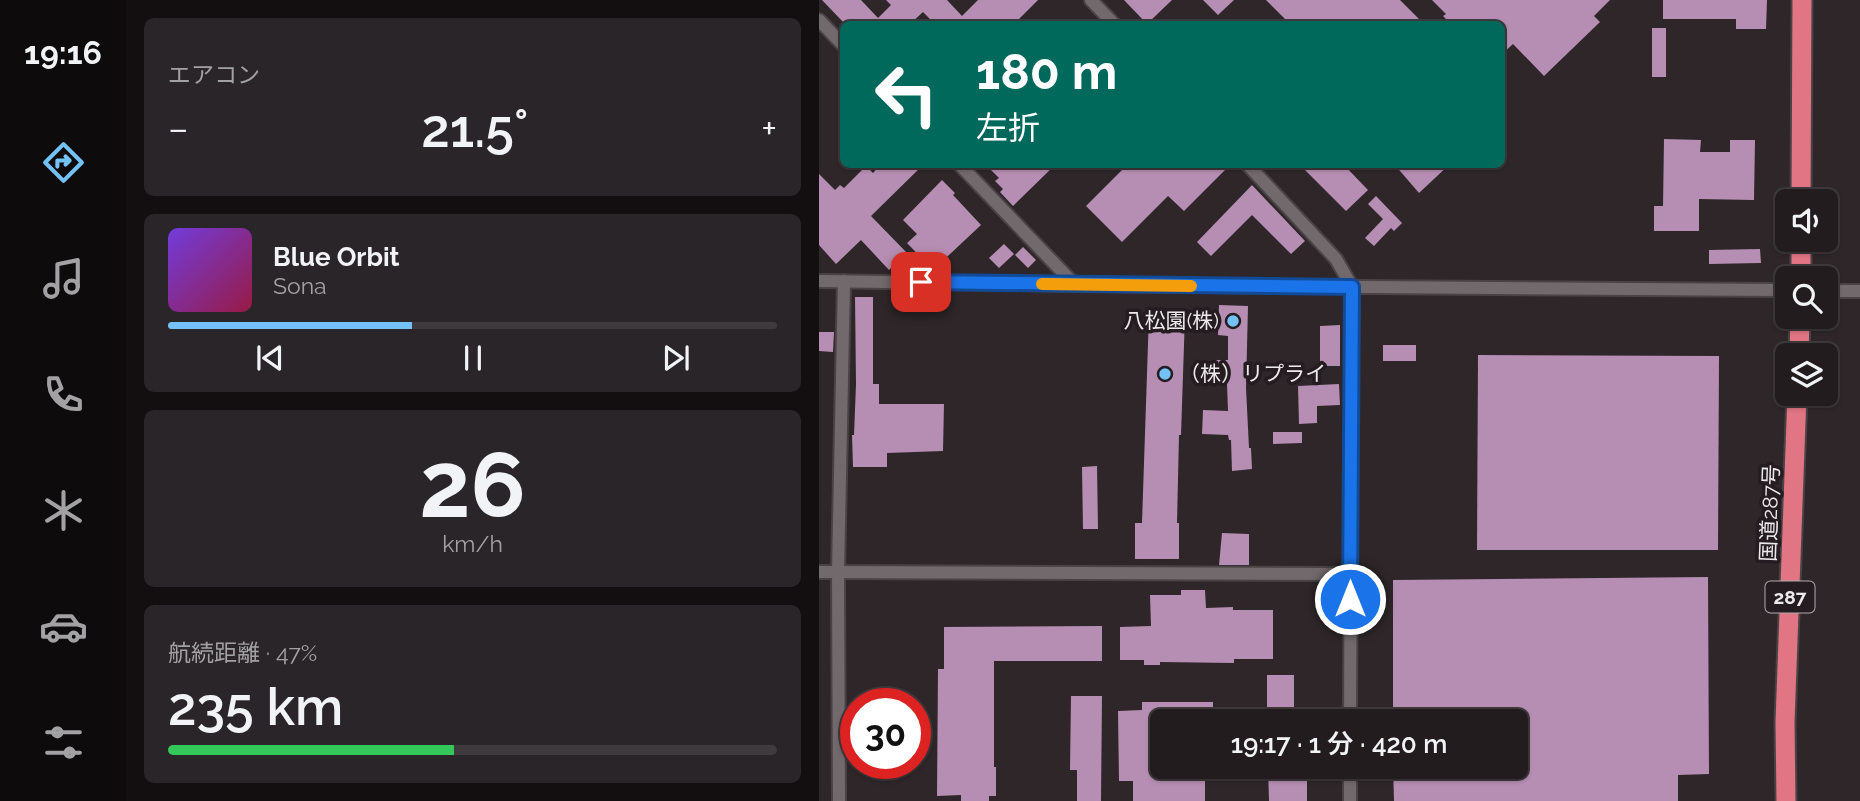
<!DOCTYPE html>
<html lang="ja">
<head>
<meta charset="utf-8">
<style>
	:root { --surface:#221c1f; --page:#2a2528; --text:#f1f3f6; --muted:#a2a1a4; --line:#3f3a3d; --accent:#73c1f6 }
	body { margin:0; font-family:Raleway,"Noto Sans JP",sans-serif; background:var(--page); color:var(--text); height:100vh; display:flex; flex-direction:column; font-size:26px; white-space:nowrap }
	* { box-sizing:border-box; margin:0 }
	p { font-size:23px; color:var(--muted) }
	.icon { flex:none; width:38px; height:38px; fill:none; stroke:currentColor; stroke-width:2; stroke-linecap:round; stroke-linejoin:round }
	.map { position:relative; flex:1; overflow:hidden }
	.details { display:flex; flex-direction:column; gap:18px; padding:18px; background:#130f11; width:693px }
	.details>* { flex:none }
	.banner { position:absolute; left:21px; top:21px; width:665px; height:147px; border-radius:10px; box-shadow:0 2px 5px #0004,0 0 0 2px var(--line); background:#00695c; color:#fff; overflow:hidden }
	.buttons { position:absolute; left:956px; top:189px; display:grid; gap:14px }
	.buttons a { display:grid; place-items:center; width:63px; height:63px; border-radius:10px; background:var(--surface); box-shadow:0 2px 5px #0004,0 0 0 2px var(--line); font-size:35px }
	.speed { position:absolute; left:21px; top:688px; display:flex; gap:14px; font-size:35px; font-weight:700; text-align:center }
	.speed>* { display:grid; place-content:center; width:91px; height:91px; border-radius:50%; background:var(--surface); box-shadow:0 2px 5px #0004,0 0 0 2px var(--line); line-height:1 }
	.speed .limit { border:10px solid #d22; background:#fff; color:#111 }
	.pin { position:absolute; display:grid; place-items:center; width:60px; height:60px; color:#fff; margin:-30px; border-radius:14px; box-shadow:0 4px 10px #0006 }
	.me { position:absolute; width:77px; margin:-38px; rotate:0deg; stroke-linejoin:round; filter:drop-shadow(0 0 5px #0008) }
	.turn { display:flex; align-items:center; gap:24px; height:147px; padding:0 21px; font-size:32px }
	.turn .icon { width:91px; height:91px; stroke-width:2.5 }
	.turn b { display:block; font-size:49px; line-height:60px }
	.big { font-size:52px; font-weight:600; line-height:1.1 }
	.details .tile { flex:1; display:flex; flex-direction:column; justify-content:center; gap:10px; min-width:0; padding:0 24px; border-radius:10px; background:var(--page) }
	.details .dial { align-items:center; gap:0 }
	.dial b { font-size:91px; line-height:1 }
	.song { display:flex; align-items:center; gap:21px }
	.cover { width:84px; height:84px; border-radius:10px; background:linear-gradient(135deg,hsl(260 70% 55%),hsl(340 70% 35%)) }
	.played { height:7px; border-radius:4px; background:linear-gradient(90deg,var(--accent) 40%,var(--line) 40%) }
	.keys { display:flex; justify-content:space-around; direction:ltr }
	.heat { display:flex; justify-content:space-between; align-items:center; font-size:38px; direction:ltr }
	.charge { height:10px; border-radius:5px; background:linear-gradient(90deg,#34c759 47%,var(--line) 0) }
	.trip { position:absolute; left:331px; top:709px; width:378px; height:70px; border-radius:10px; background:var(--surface); box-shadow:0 2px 5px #0004,0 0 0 2px var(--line); font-weight:600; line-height:70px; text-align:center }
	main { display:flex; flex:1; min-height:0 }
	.tabs { display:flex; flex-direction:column; width:126px; justify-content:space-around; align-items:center; background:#0e0b0c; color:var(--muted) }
	.tabs .icon { width:49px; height:49px }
	.tabs .selected { color:var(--accent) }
	.tabs b { font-size:32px; color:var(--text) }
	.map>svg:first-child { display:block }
	.building { fill:#b68eb3 }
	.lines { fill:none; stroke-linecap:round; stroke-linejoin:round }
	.minor-casing { stroke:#4a4346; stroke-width:16 }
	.highway-casing { stroke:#4a4346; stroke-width:23 }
	.minor { stroke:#72696d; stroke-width:12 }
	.highway { stroke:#e17583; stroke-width:19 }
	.route-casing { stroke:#114b97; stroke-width:18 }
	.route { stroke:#1a73e8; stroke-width:12 }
	.slow { stroke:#f59e0b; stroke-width:12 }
	.poi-dot { fill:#73c1f6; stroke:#241c20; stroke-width:2.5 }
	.labels { text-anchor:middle; stroke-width:7; stroke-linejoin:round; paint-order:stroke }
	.shield { fill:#241c20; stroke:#b1abad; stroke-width:2 }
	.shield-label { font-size:19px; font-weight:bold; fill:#ede8ea }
	.poi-label { font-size:21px; fill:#ede8ea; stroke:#241c20; text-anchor:end }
	.street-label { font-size:21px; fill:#ede8ea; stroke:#241c20 }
</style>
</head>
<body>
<main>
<nav class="tabs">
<b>19:16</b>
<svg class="icon selected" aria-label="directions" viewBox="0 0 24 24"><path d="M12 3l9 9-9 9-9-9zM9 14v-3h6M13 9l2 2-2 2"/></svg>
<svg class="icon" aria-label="music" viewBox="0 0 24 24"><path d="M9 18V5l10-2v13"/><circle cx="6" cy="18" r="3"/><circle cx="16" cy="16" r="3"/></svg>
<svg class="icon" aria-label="phone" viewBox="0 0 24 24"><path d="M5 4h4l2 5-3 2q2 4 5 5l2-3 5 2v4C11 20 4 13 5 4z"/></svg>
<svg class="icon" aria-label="climate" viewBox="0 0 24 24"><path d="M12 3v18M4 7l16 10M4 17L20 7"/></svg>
<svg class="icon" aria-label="car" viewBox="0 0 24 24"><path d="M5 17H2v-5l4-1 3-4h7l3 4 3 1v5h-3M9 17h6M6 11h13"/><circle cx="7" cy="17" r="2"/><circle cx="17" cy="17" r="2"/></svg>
<svg class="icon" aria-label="filters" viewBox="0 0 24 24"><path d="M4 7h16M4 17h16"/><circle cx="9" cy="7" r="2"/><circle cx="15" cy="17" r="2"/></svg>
</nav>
<section class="details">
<div class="tile"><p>エアコン</p>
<div class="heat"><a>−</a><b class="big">21.5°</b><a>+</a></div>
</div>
<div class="tile">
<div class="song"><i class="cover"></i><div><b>Blue Orbit</b><p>Sona</p></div></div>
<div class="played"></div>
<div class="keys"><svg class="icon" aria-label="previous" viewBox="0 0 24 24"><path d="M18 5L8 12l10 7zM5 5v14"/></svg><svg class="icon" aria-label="pause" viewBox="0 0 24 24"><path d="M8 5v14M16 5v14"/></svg><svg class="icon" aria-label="next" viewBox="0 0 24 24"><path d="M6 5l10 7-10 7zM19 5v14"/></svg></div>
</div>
<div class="tile dial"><b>26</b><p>km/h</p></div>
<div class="tile"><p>航続距離 · 47%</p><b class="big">235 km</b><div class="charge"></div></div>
</section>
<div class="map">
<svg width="1041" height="801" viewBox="0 0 1041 801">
	<rect width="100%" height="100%" fill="#2e2629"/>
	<g class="building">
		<polygon points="3,0 42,0 59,18 72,5 67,0 128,0 143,16 159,0 219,0 195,24 116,24 104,12 91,24 26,24"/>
		<polygon points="305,0 353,0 328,24"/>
		<polygon points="384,0 415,0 399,15"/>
		<polygon points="447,0 581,0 605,24 471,24"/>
		<polygon points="613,0 791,0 775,16 781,22 725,76 694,44 682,55 682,24 632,24 624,16 627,14"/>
		<polygon points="844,0 948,0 947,29 917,29 917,19 844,19"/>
		<rect x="833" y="28" width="14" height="49"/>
		<polygon points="845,139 882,140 881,152 911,152 911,140 936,140 935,200 880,199 880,231 835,231 835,206 844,206"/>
		<polygon points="62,164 105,164 52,216 88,253 70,270 42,240 17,264 0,245 0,174 16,190 21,185 25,188 47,166 54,173"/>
		<polygon points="178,164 237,164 194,206 181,192 184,189 176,181 180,178 172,170"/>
		<polygon points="309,164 412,164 365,211 349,196 303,242 267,206"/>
		<polygon points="480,164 524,164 549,190 527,211"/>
		<polygon points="575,164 631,164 600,193"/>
		<polygon points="123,180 136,193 134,195 162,225 114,270 88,243 98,234 84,220"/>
		<polygon points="433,185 486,241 472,254 433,215 392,256 378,242"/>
		<polygon points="557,196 583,223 575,231 572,228 555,246 546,238 564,219 549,204"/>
		<polygon points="185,244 195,254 180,268 170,258"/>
		<polygon points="204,247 217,260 209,268 196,255"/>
		<polygon points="941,249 942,263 890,264 890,250"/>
		<polygon points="36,297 54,297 54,384 60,384 60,404 125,404 124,451 68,453 68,467 34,467 33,435 35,435 37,384"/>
		<polygon points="400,305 429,306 427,388 430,448 432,448 433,469 413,471 412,440 410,440 409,435 383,434 384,410 409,411 408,384 397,384 397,360 409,360 409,336 399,335"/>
		<polygon points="330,314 366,315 362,435 360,435 358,523 360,523 360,559 316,559 316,523 323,523"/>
		<polygon points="521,325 521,366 501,366 501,326"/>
		<polygon points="0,332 15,332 14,352 0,351"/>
		<rect x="564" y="345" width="33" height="16"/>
		<polygon points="659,355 900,356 899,550 658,550"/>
		<polygon points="520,384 521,405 498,406 498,423 480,424 479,386"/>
		<polygon points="454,432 483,432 483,443 454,444"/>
		<polygon points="278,466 279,529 264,529 263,467"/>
		<polygon points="403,533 430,534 430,565 400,565"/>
		<polygon points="889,577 890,774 859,775 859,801 575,801 574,766 696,766 696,721 574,721 574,580"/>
		<polygon points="362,590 386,590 387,608 414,607 414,610 454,610 454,659 415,659 415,663 341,662 341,665 325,665 325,660 301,660 301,627 332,626 331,595 362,595"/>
		<polygon points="283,626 283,661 175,661 175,767 177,767 177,796 170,796 170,801 142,801 142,795 118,796 119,669 125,669 125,627"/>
		<rect x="448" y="675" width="27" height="46"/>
		<polygon points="252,696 283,696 282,801 258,801 258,770 251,770"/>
		<polygon points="323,702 394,702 394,721 343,721 343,766 386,766 386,801 314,801 314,781 300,781 299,711 323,710"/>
		<polygon points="449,766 488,766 488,801 450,801"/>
	</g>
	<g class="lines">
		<defs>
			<g id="minor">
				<polyline points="272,0 295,24"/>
				<polyline points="0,20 24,45"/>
				<polyline points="140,164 256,285"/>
				<polyline points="428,164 517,259 533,287 531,721"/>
				<polyline points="0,281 256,285 968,290"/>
				<polyline points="1006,291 1041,291"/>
				<polyline points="0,572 531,574"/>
				<polyline points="531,766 531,801"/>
				<polyline points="20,801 19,572 25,281"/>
			</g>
			<g id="highway">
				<polyline points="982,201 983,0"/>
				<polyline points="982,278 982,240"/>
				<polyline points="980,355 981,317"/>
				<polyline points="967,801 966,722 978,394"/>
			</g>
		</defs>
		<use href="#minor" class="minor-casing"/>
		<use href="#highway" class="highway-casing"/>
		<use href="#minor" class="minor"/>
		<use href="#highway" class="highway"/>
	</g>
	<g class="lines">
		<defs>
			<polyline id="route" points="102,282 533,287 531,599"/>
		</defs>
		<use href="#route" class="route-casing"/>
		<use href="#route" class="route"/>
		<polyline class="slow" points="223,284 372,286"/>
	</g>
	<g class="poi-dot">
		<circle cx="414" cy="321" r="7"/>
		<circle cx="346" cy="374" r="7"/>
	</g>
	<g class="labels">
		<rect class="shield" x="946.5" y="581.5" width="49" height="31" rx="5"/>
		<g class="shield-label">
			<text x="971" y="604">287</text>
		</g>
		<g class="poi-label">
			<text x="400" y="328">八松園(株)</text>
			<text x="360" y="381" text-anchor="start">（株）リプライ</text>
		</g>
		<g class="street-label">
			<text transform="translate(951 513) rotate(-88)" y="7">国道287号</text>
		</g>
	</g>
</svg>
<div class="buttons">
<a><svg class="icon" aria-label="sound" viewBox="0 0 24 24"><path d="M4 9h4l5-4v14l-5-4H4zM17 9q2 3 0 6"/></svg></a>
<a><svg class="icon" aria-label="search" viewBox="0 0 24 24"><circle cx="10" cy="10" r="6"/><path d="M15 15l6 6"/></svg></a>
<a><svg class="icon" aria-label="layers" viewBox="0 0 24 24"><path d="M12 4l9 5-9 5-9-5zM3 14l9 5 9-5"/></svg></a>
</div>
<div class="speed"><div class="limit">30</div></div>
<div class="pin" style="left:102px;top:282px;background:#d93025"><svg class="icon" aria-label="arrive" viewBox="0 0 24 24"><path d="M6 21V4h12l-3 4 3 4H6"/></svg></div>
<svg class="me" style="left:531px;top:599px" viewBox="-20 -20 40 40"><circle r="17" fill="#1a73e8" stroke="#fff" stroke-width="3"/><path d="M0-11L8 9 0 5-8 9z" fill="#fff"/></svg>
<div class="trip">19:17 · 1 分 · 420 m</div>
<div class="banner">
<div class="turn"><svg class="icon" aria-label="left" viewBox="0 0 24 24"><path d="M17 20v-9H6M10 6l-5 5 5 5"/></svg><div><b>180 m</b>左折</div></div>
</div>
</div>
</main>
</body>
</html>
